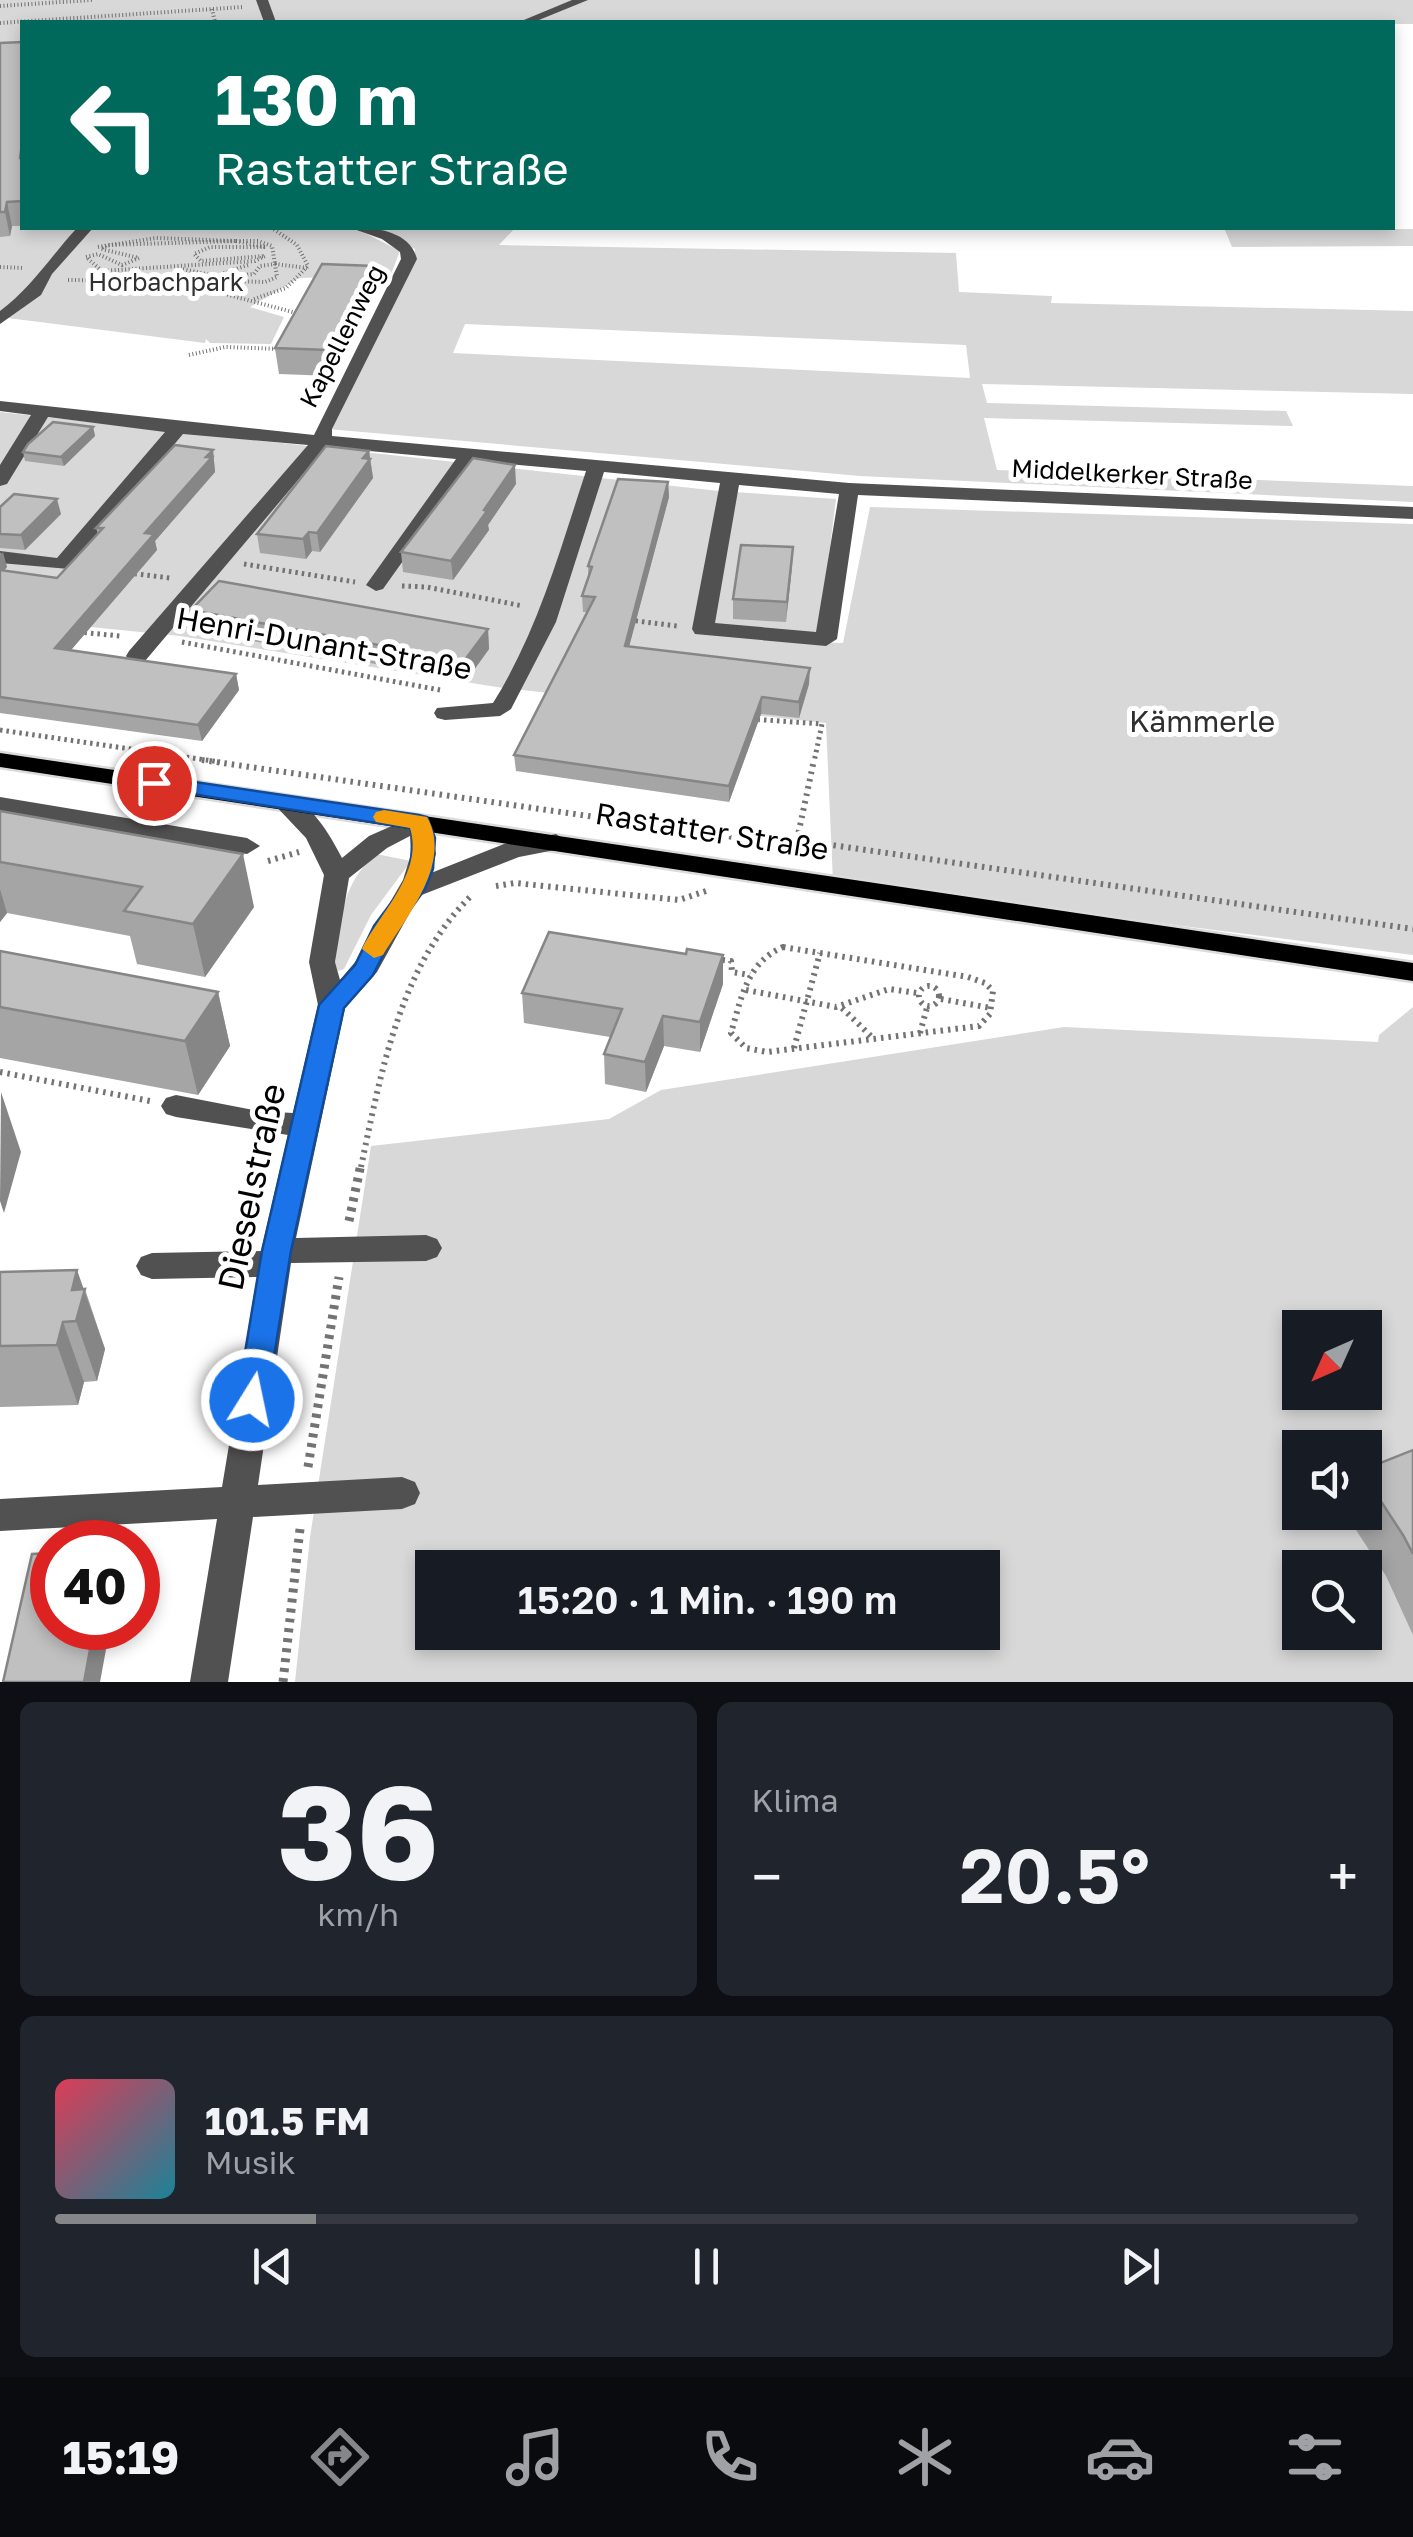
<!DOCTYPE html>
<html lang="de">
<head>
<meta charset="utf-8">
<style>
	:root { --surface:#171b24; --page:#20242c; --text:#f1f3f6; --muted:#9ea1a6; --line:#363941; --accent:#858687 }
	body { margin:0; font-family:"Golos Text",sans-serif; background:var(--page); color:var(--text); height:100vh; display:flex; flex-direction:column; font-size:38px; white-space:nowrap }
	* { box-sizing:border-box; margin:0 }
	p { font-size:32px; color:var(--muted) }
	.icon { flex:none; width:55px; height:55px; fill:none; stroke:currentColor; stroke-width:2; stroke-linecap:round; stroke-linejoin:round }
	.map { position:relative; height:1682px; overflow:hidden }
	.drawer { display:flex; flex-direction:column; gap:20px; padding:20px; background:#0d0f14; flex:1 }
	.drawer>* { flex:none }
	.top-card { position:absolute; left:20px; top:20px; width:1375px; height:210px; border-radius:0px; box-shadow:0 5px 15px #0003; background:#00695c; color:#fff; overflow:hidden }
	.needle { width:65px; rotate:225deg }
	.fabs { position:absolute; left:1282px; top:1310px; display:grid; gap:20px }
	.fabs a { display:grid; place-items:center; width:100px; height:100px; border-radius:0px; background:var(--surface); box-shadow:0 5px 15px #0003; font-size:50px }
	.speed { position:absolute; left:30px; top:1520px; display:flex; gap:20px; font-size:50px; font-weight:700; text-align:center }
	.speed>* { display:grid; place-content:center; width:130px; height:130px; border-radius:50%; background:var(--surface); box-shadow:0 5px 15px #0003; line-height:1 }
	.speed .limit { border:15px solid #d22; background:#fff; color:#111 }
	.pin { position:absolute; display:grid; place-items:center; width:85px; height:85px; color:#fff; margin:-42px; border:5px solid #fff; border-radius:50%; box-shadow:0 2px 10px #0007 }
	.me { position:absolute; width:110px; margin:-55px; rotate:10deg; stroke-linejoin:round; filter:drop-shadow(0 0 8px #0008) }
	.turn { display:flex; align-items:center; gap:35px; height:210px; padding:0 30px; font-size:45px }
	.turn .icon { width:130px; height:130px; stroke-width:2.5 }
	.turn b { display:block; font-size:70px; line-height:85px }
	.big { font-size:75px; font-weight:600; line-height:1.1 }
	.drawer .tile { flex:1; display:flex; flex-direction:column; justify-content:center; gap:15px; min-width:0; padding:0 35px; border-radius:15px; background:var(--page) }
	.drawer .dial { align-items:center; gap:0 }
	.dial b { font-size:130px; line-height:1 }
	.song { display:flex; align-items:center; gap:30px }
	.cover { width:120px; height:120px; border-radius:15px; background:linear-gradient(135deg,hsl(350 70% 55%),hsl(190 70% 35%)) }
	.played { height:10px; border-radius:5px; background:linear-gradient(90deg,var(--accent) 20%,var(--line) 20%) }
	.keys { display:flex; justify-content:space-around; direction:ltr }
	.heat { display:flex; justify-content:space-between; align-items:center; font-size:55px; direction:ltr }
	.drawer .tiles { flex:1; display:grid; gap:20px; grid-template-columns:1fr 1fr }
	.tile:last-child { grid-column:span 2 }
	.trip { position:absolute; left:415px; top:1550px; width:585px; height:100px; border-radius:0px; background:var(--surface); box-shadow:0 5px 15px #0003; font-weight:600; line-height:100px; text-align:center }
	.tabs { display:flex; height:160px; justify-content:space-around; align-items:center; background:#090b0e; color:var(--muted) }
	.tabs .icon { width:70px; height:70px }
	.tabs .current { color:var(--accent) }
	.tabs b { font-size:45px; color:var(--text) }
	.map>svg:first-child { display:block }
	.green { fill:#d8d8d8; fill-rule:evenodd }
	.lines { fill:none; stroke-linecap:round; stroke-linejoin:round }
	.major-casing { stroke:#dbdbdb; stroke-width:5 }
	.path-far3 { stroke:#737373; stroke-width:4; stroke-dasharray:1 2.5; stroke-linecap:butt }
	.path-far2 { stroke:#737373; stroke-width:5; stroke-dasharray:2.5 4; stroke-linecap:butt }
	.path-far1 { stroke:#737373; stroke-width:6; stroke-dasharray:2.5 5; stroke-linecap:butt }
	.path { stroke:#737373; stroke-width:9; stroke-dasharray:4 6; stroke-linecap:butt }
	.minor { fill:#515151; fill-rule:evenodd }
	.major { fill:#000; fill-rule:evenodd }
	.wall { fill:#a5a5a5 }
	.shaded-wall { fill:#868686 }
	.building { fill:#c0c0c0; stroke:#868686; stroke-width:2.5 }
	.route { fill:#1a73e8; stroke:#114b97; stroke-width:2.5 }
	.slow { fill:#f59e0b }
	.labels { text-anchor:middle; stroke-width:10; stroke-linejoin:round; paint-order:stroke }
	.far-park-label { font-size:25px; fill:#2f2f2f; stroke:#fff }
	.far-street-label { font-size:25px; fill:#000; stroke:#fff }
	.street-label { font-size:30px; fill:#000; stroke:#fff }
	.park-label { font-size:30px; fill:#2f2f2f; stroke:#fff }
	.near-street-label { font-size:35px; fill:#000; stroke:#fff }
</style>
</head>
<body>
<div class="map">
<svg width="1413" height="1682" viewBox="0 0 1413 1682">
	<rect width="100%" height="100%" fill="#fff"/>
	<g class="green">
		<polygon points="0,0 258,0 266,22 22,22 22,52 0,53"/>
		<polygon points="266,0 576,0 520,22 274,22"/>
		<polygon points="586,0 1413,0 1413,24 531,22"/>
		<polygon points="22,153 22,228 355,228 400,251 386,287 339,277 299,278 250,307 284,317 271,344 210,343 206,339 205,343 0,317 0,154"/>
		<path d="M 366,228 L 515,228 L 499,245 L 956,253 L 959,292 L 1052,296 L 1051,303 L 1413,311 L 1413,394 L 982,384 L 987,403 L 1286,411 L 1293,426 L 984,418 L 997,470 L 1413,486 L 1413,502 L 860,476 L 328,429 L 415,258 L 415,249 L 393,236 ZM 465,324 L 966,345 L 970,378 L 453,353 Z"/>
		<polygon points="1413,229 1413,246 1232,247 1225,230"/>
		<polygon points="0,412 719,491 836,499 818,642 843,643 870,507 1413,524 1413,955 833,882 826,723 503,688 180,636 21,620 0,627"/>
		<path d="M 376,854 L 411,861 L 371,915 L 344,969 L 338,971 L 335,963 C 342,918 340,886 376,854 Z"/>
		<path d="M 1413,1007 L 1413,1682 L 295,1682 L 310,1537 L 371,1146 L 609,1119 L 661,1090 L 1064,1027 L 1378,1042 L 1379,1035 ZM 1300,1328 L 1365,1328 L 1365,1392 L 1300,1392 ZM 1300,1448 L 1365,1448 L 1365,1512 L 1300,1512 ZM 432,1568 L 982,1568 L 982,1632 L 432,1632 ZM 1300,1568 L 1365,1568 L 1365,1632 L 1300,1632 Z"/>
	</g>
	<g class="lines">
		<defs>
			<polygon id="major" points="0,753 1413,963 1413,981 0,767"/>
		</defs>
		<use href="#major" class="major-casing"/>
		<g class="path-far3">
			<polyline points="0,6 92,0"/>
			<polyline points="212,9 215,22"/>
			<polyline points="0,23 243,7"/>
			<polygon points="236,241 266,247 210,247 194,254 201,261 265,256 255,261 102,271 86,257 98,254 122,265 139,258 101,249 107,245"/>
			<polyline points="236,241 258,241 272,246 275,264"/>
			<polyline points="98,247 156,238 236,241"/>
			<polyline points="275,264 307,268"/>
			<polygon points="275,264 277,277 265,282 231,281 232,276 254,274 260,266"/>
			<polyline points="0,267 24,268"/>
			<polyline points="183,269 215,276 248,265"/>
			<polyline points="68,280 176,281 300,314"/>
			<polyline points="254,299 286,288 308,266 297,245 272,228"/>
			<polyline points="189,355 225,347 280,349"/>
		</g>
		<g class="path-far2">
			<polyline points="244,564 355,582"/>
			<polyline points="128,573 170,578"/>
			<polyline points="402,586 427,587 523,606"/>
			<polyline points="629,620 677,626"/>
			<polyline points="78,632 120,636"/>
			<polyline points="182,642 440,690"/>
			<polyline points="751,719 822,724 814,762"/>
			<polyline points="0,730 220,762"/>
		</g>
		<g class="path-far1">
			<polyline points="202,760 747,839 797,840 1413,929"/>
			<polyline points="797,840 814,760"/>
			<polyline points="268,861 299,852"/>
			<polyline points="496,886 515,883 679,900 706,891"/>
			<path d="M 783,947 L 968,977 L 985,983 L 993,991 L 990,1014 L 979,1026 L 767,1052 L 746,1048 L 731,1033 C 741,999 747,962 783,947 Z"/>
			<polyline points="715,959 731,961 732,972 750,975"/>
			<circle cx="929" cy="996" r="10"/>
			<polyline points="746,990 836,1007 889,989 917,993"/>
			<polyline points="941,999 991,1008"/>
			<polyline points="842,1008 874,1039"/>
			<polyline points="920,1033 928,1004"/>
			<polyline points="794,1048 820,953"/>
			<polyline points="0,1072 150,1101"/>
			<path d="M 361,1167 C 381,1072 400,966 471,896"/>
		</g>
		<g class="path">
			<polyline points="349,1221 361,1164"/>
			<polyline points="308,1467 339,1277"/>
			<polyline points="283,1682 300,1529"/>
		</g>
		<g class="minor">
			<polygon points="256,0 268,0 276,22 264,22"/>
			<polygon points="572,0 588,0 534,22 519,22"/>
			<path d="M 77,228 L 93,228 L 52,274 L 41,295 L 0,324 L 0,311 C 31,288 51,256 77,228 Z"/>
			<path d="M 351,228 C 375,227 410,231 417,259 L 332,429 L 332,436 L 849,483 L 1413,507 L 1413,519 L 858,495 L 837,639 L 826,646 L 695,634 L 692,629 L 720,483 L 604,472 L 556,622 L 511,709 L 500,716 L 445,720 L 437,718 L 434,713 L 437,708 L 493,703 C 538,631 560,550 586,471 L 474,461 L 383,589 L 376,591 L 366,585 L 456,459 L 326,447 L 145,661 L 129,661 L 126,656 L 129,651 L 308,445 L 183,434 L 69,569 L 0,563 L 0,551 L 57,558 L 165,432 L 48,417 L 7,484 L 0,486 L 0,465 L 31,415 L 0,411 L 0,401 L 314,435 L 401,259 L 400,252 L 382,239 ZM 739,485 L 839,494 L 816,632 L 715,623 Z"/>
			<path d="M 284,795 C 311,801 330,835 342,858 L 369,836 L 419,814 L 431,822 L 436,854 L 431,873 L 504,844 L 556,834 L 569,842 L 565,848 L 519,857 L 419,896 L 377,972 L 345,1008 L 296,1238 L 426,1235 L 437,1239 L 442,1248 L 437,1257 L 426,1261 L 291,1263 L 258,1485 L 402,1477 L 415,1482 L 420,1493 L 415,1504 L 402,1509 L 253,1517 L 228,1682 L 190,1682 L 217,1519 L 0,1531 L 0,1499 L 222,1487 L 257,1277 L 152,1279 L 141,1275 L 136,1266 L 141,1257 L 152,1253 L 261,1251 L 288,1135 L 176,1117 L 166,1114 L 161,1106 L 166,1098 L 176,1095 L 258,1111 L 293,1113 L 318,1005 L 309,962 L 324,875 L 306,838 L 272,802 ZM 410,836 L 411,854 L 403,880 L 356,961 L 340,980 L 335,962 L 349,878 L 387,848 Z"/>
			<polygon points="0,797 247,838 260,846 247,854 0,811"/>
		</g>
		<use href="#major" class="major"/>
	</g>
	<g class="wall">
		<polygon points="22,42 22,226 12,226 10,236 0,237 0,43"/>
		<polygon points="376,291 332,376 279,374 275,348"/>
		<polygon points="93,427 95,436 64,466 25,461 23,452"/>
		<polygon points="213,450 215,472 155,541 157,550 71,650 236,674 239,690 202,741 0,713 0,552 7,567 4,571 57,578 98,534 96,528"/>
		<polygon points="369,451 373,478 320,552 312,551 306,559 260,553 257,534"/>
		<polygon points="668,482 669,497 629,646 809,684 799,718 761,714 729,802 516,771 514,755 587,612 583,612 582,596 588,579 588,566"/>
		<polygon points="516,484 488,525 489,530 453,580 403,572 401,552"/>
		<polygon points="0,507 61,514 25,550 0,548"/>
		<polygon points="793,547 786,622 733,619 733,599"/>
		<polygon points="191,610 488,629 489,649 466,681 194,630"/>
		<polygon points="0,811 254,907 205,977 137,964 130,936 7,913 0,922"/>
		<polygon points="0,951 218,992 230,1046 198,1095 0,1058"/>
		<polygon points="686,954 723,955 723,984 700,1052 664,1046 646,1092 605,1084 604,1054 610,1037 524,1023 522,993"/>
		<polygon points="0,1272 85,1289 105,1349 97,1381 84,1382 78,1405 0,1407"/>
		<polygon points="1413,1450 1413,1635 1386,1576 1345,1513 1365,1512 1365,1477"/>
	</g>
	<g class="shaded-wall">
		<polygon points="7,202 12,226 10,236 5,212"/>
		<polygon points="373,266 376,291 332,376 329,350"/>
		<polygon points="93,427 95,436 64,466 61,457"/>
		<polygon points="213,450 215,472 155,541 157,550 59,664 55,648"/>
		<polygon points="369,451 373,478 320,552 317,533"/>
		<polygon points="515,465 516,484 488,525 489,530 453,580 451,561"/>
		<polygon points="668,482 669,497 625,662 625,646"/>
		<polygon points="57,499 61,514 25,550 21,535"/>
		<polygon points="309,532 312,551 306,559 303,539"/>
		<polygon points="793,547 792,567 786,622 787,602"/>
		<polygon points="3,552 7,567 0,575 0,555"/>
		<polygon points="488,629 489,649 466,681 464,661"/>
		<polygon points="810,668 809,684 799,718 799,702"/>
		<polygon points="236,674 239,690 202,741 198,725"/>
		<polygon points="762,697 761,714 729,802 729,786"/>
		<polygon points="243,854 254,907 205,977 193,924"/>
		<polygon points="0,889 7,913 0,922"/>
		<polygon points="723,955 723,984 700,1052 700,1022"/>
		<polygon points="218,992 230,1046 198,1095 185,1041"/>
		<polygon points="663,1016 664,1046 646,1092 645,1062"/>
		<polygon points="1,1092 21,1152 4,1213 0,1201"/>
		<polygon points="77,1270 105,1349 97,1381 76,1321 72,1290"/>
		<polygon points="63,1322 84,1382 78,1405 57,1345"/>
		<polygon points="94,1628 110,1628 100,1682 84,1682"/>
	</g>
	<g class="building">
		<polygon points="22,42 22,144 20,158 22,158 22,201 7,202 5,212 0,212 0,43"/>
		<polygon points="322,264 373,266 329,350 275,348"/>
		<polygon points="53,422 93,427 61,457 23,452 28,444"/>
		<polygon points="175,445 213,450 206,457 212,457 145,533 154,534 55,648 236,674 198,725 0,697 0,570 57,578 103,528 96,528"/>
		<polygon points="326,446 369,451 363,458 370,459 317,533 309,532 303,539 257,534"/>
		<polygon points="473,458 515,465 484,510 487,511 451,561 401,552"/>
		<polygon points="618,479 668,482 625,646 810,668 799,702 762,697 729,786 514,755 595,597 582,596 592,567 588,566"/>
		<polygon points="14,494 57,499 21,535 0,534 0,507"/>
		<polygon points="741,545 793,547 787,602 733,599"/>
		<polygon points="219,581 488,629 464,661 191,610"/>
		<polygon points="0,811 243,854 193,924 124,911 142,887 0,862"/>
		<polygon points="549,932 686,954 687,949 723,955 700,1022 663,1016 645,1062 604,1054 622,1009 522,993"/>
		<polygon points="0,951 218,992 185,1041 0,1007"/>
		<polygon points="77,1270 72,1290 85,1289 76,1321 63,1322 57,1345 0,1346 0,1272"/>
		<polygon points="1413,1450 1413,1554 1403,1535 1365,1477 1365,1469"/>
		<polygon points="52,1553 52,1628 94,1628 84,1682 3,1682 32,1554"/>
	</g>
	<polygon class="route" points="154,776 419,815 427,817 435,838 433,869 425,889 397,928 373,975 344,1008 291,1251 267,1400 263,1409 252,1413 241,1409 237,1400 262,1251 319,1005 355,965 374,926 403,887 410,869 413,838 410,828 147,787 143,783"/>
	<path class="slow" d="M 384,810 L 427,817 C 453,863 406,917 383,955 L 374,958 L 362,949 C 380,912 424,873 410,828 L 376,822 L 373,817 L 376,812 Z"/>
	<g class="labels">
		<g class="far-park-label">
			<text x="166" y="291">Horbachpark</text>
		</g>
		<g class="far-street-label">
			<text transform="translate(342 336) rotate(-63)" y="9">Kapellenweg</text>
			<text transform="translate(1132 474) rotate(3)" y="9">Middelkerker Straße</text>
		</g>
		<g class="street-label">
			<text transform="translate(324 644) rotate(10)" y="10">Henri-Dunant-Straße</text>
			<text transform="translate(712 832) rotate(9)" y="10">Rastatter Straße</text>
		</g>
		<g class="park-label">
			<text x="1202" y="732">Kämmerle</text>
		</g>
		<g class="near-street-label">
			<text transform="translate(252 1187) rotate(-78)" y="12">Dieselstraße</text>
		</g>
	</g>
</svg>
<div class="fabs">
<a><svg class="needle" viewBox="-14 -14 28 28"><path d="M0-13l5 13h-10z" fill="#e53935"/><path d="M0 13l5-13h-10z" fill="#9ea1a6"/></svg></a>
<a><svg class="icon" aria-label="sound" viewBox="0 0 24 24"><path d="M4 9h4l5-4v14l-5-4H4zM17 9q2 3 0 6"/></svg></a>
<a><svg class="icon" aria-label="search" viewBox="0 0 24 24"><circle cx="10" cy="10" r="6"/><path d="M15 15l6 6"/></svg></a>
</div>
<div class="speed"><div class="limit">40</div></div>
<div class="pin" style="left:154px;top:783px;background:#d93025"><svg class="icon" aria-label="arrive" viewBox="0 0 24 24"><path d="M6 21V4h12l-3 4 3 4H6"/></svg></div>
<svg class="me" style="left:252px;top:1400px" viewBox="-20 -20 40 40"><circle r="17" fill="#1a73e8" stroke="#fff" stroke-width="3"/><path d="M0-11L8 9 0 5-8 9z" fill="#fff"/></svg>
<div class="trip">15:20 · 1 Min. · 190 m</div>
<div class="top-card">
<div class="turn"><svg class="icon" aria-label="left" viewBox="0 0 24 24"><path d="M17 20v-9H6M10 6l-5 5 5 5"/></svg><div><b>130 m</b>Rastatter Straße</div></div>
</div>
</div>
<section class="drawer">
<div class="tiles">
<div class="tile dial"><b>36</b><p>km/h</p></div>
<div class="tile"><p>Klima</p>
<div class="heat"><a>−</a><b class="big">20.5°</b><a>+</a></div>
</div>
<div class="tile">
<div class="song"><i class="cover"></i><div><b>101.5 FM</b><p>Musik</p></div></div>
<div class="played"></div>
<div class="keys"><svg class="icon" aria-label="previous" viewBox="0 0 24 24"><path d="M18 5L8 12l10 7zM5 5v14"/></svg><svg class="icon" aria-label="pause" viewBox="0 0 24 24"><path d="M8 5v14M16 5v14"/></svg><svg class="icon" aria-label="next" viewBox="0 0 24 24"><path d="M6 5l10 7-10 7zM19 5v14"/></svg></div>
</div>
</div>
</section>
<nav class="tabs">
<b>15:19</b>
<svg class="icon current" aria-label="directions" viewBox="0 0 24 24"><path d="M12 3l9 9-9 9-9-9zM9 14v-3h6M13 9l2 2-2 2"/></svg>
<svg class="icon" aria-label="music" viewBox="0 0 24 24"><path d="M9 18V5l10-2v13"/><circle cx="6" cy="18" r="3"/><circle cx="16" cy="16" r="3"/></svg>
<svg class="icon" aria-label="phone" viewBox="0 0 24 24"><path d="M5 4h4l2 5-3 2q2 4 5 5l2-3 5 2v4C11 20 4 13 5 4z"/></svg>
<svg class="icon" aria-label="climate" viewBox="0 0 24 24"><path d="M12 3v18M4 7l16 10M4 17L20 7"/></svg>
<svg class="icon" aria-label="car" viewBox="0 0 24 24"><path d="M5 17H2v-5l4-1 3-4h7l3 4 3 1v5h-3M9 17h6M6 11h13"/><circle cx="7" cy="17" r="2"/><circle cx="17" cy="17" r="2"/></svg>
<svg class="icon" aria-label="filters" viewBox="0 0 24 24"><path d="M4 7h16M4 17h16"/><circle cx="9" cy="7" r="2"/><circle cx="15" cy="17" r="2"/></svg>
</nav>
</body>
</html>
